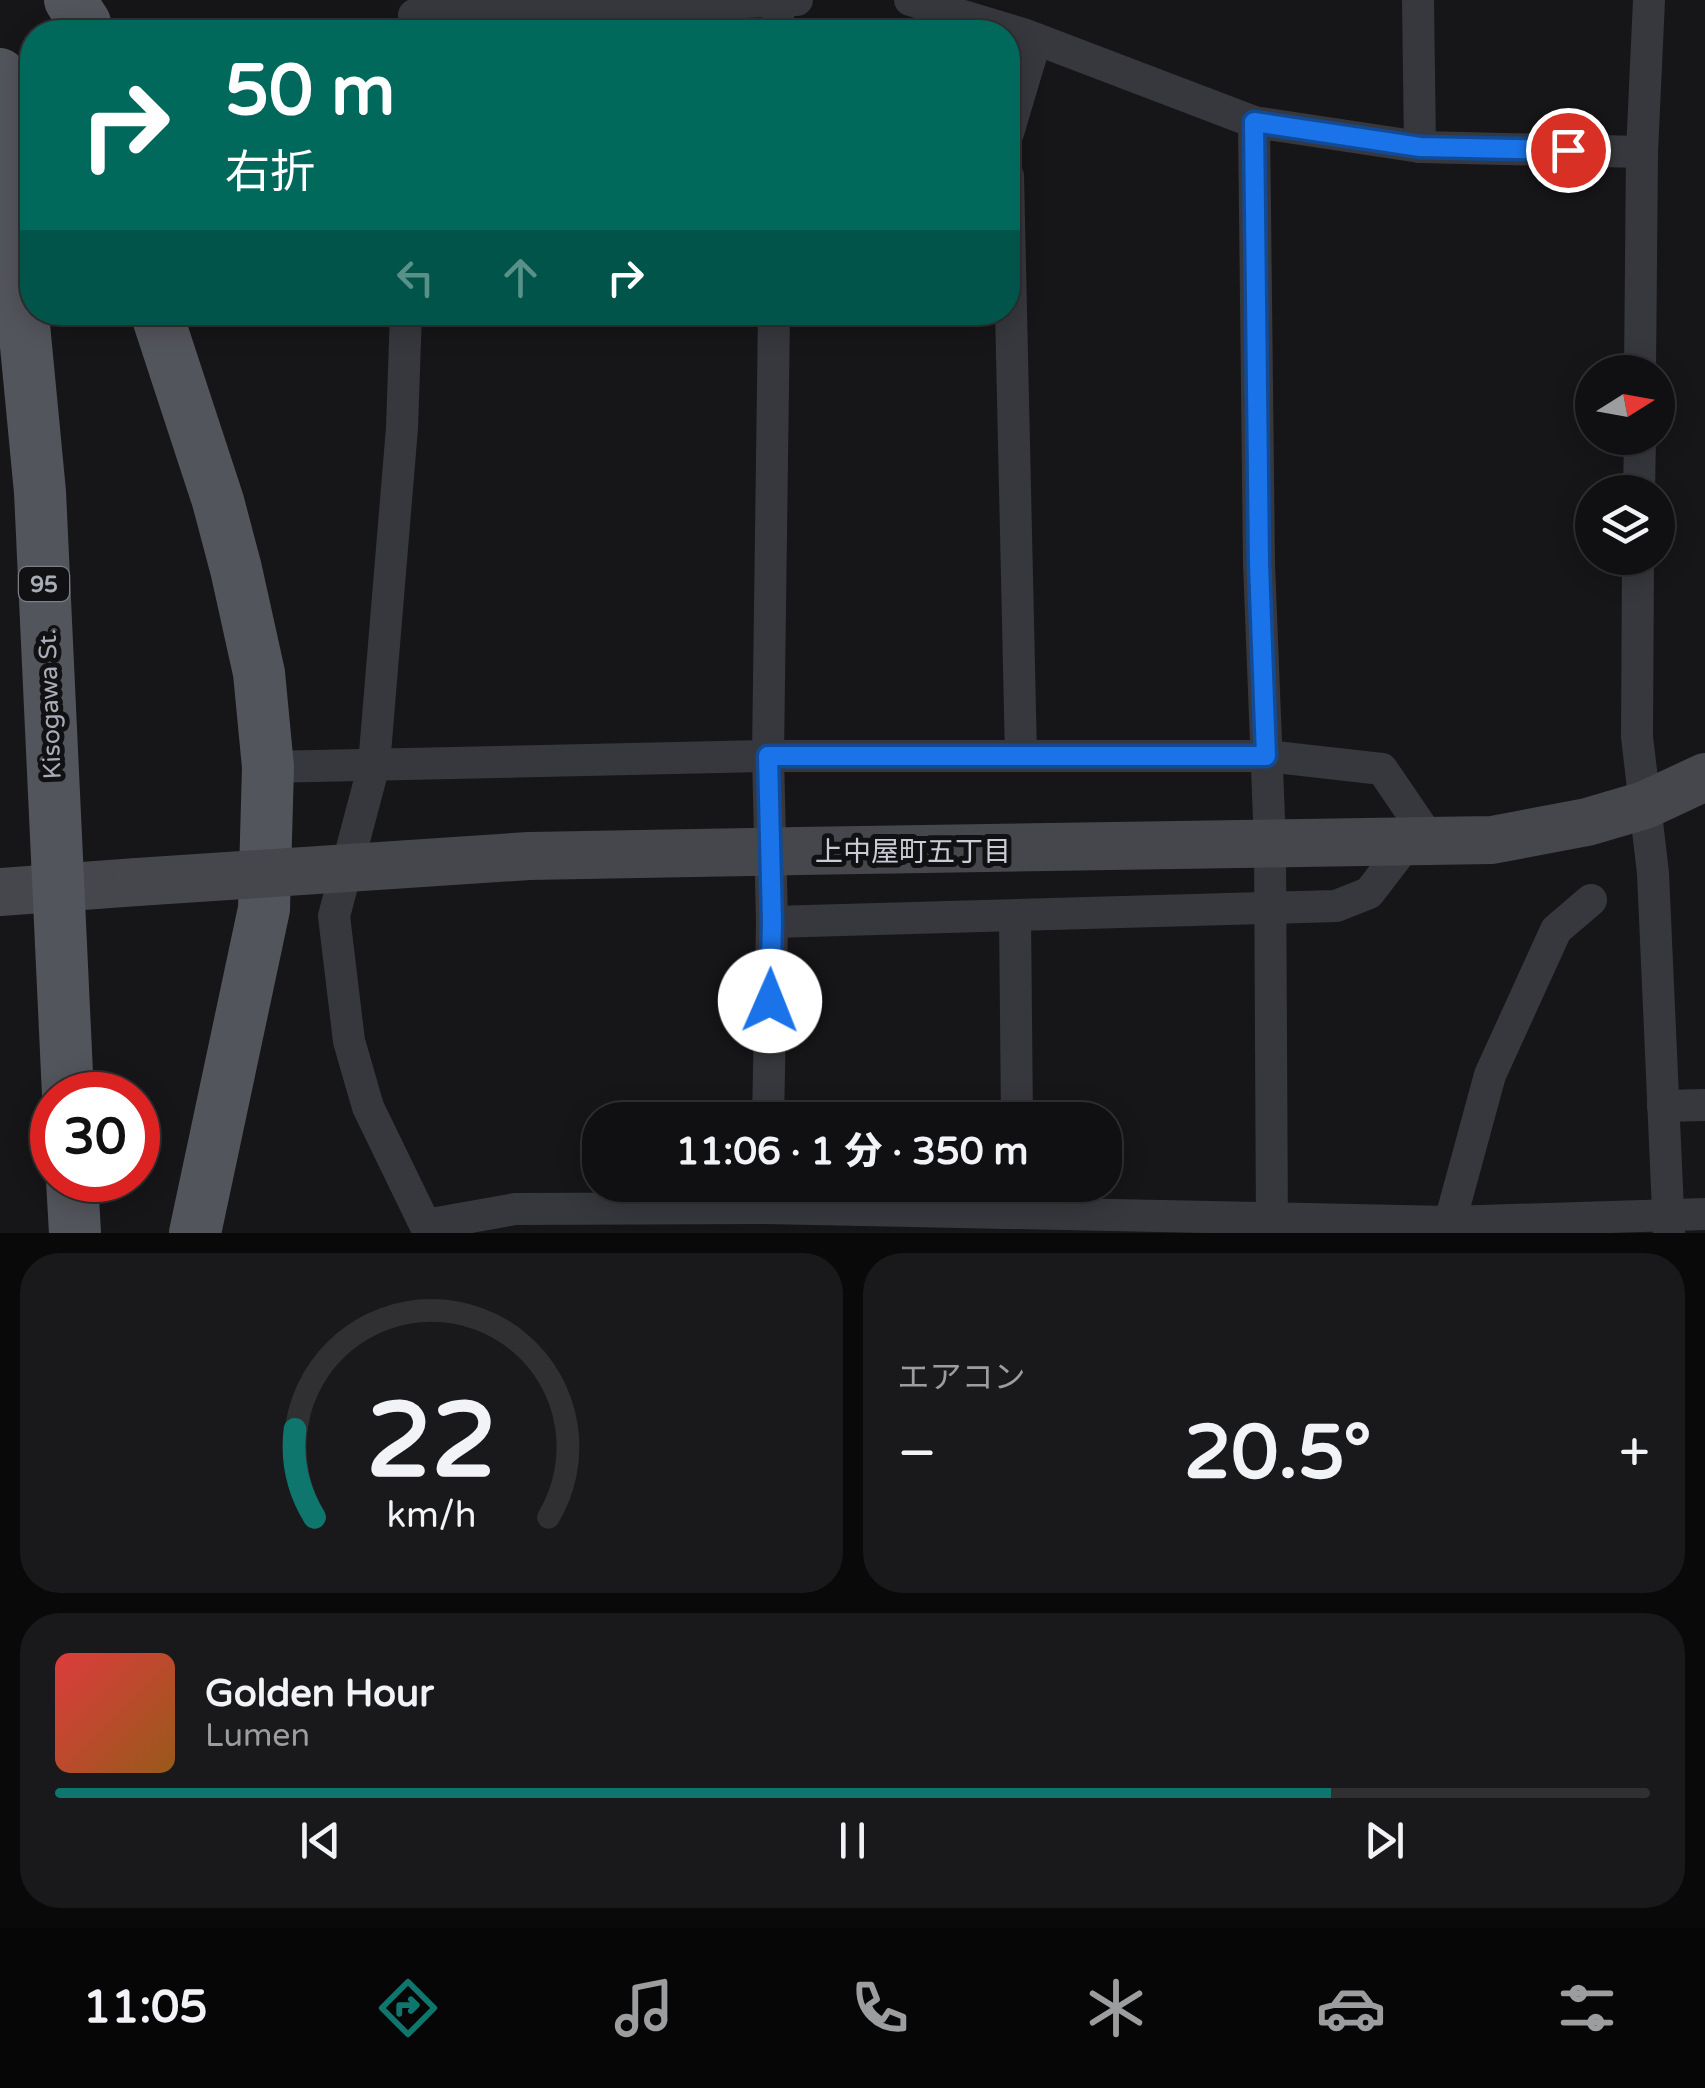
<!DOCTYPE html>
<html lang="ja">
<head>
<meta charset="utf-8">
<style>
	:root { --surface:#101012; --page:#19191b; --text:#f1f3f6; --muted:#9c9d9f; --line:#303032; --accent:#0f766e }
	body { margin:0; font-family:"Varela Round","Noto Sans JP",sans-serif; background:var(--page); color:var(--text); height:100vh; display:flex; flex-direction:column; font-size:38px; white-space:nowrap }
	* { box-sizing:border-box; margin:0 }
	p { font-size:32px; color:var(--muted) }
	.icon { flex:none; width:55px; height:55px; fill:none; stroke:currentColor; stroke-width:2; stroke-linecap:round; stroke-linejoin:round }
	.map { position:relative; height:1233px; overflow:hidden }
	.side { display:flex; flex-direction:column; gap:20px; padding:20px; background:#09090a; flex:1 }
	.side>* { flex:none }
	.guide { position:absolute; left:20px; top:20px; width:1000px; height:305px; border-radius:40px; box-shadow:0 5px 25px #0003,0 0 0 2px var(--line); background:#00695c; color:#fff; overflow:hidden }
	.needle { width:65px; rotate:79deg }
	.fabs { position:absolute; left:1575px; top:355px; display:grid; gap:20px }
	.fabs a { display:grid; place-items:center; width:100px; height:100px; border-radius:50%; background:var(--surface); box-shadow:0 5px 25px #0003,0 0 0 2px var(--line); font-size:50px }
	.speed { position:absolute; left:30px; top:1072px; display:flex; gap:20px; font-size:50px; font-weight:700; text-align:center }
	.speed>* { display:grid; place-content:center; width:130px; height:130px; border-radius:50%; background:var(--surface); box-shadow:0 5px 25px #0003,0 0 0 2px var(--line); line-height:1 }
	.speed .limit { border:15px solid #d22; background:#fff; color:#111 }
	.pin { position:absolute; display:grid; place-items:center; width:85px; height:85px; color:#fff; margin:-42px; border:5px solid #fff; border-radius:50%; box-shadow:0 2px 10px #0007 }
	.me { position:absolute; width:110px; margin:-55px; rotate:1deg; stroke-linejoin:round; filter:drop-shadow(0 0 8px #0008) }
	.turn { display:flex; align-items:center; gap:35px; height:210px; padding:0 40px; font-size:45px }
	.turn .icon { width:130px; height:130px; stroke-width:2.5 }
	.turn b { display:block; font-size:70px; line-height:85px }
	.lanes { display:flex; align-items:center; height:95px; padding:0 40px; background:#0003; justify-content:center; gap:50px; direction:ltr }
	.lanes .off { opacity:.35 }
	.big { font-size:75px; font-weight:800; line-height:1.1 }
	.side .card { flex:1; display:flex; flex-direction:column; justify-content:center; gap:15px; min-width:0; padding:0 35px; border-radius:40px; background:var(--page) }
	.side .dial { align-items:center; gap:0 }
	.dial svg { height:260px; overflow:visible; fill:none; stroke:var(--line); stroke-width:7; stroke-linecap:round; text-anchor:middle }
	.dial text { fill:var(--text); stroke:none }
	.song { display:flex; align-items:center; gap:30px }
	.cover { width:120px; height:120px; border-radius:15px; background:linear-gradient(135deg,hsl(0 70% 55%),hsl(30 70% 35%)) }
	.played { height:10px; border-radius:5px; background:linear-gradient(90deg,var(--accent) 80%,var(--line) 80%) }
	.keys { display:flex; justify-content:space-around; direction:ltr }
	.heat { display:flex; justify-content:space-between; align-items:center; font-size:55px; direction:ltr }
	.side .tiles { flex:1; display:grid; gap:20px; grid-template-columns:1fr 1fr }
	.card:last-child { grid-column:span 2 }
	.trip { position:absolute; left:582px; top:1102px; width:540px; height:100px; border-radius:40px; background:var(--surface); box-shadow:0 5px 25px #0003,0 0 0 2px var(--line); font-weight:800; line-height:100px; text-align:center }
	.tabs { display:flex; height:160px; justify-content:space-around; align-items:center; background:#060607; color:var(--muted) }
	.tabs .icon { width:70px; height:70px }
	.tabs .on { color:var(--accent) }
	.tabs b { font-size:45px; color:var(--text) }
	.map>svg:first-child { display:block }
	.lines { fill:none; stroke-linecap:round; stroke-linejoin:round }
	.street { stroke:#37383d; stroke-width:32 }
	.secondary { stroke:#45474d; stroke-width:48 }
	.primary { stroke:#53555c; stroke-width:52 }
	.secondary-bridge { stroke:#45474d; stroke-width:48 }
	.route-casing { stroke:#114b97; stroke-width:25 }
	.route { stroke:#1a73e8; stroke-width:18 }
	.labels { text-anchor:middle; stroke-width:10; stroke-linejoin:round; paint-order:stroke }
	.shield { fill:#111113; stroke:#7b7e86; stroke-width:2.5 }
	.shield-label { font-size:22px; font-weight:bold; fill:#a8adb8 }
	.street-label { font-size:25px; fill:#a8adb8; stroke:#111113 }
	.neighbourhood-label { font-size:28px; fill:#c9ccd4; stroke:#111113 }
</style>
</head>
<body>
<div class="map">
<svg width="1705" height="1233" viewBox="0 0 1705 1233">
	<rect width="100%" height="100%" fill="#161618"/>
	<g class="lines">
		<g class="street">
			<polyline points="910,0 1023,34 1254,122 1420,147 1642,152"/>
			<polyline points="1418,0 1420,147"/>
			<polyline points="414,15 797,0"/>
			<polyline points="778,32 778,0"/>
			<polyline points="1254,122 1259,564 1270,844 1272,1233"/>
			<polyline points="1008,133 1036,39"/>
			<polyline points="1008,176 1021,756"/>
			<polyline points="406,312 402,428 374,765 334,916 349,1041 368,1107 429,1233"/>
			<polyline points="1640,372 1642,152 1649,0"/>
			<polyline points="1639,492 1640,438"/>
			<polyline points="1638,558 1637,737 1653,873 1669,1233"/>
			<polyline points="268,767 768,756 1266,756 1382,769 1431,841"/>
			<polyline points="1015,916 1017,1120"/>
			<polyline points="772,922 1336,906 1369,893 1408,842"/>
			<polyline points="1663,1106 1705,1105"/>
			<polyline points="768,1120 772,922 768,756 774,312"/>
			<polyline points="426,1225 515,1209 766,1208 1450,1222 1705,1214"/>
			<polyline points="1447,1233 1490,1075 1556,930 1591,900"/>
		</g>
		<g class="secondary">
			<polyline points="799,851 1492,840 1587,822 1645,805 1705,777"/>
			<polyline points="0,892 137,882"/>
		</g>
		<g class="primary">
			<polyline points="70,0 85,23 87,32"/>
			<polyline points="0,74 40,492 68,1095"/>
			<polyline points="156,312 218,501 236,569 259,673 268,767 264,909 195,1233"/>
			<polyline points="72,1180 75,1233"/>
		</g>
		<polyline class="secondary-bridge" points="137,882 529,856 799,851"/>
	</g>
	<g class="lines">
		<defs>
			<polyline id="route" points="770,1001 772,922 768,756 1266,756 1259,564 1254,122 1420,147 1568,150"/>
		</defs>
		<use href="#route" class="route-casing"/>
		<use href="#route" class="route"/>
	</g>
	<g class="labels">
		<rect class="shield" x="19" y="567" width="50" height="34" rx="8"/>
		<g class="shield-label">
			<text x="44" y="592">95</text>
		</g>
		<g class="street-label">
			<text transform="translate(49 704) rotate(-92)" y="9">Kisogawa St.</text>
		</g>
		<g class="neighbourhood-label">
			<text x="913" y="861">上中屋町五丁目</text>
		</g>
	</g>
</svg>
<div class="fabs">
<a><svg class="needle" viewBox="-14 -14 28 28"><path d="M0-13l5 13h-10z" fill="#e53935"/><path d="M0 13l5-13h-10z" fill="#9c9d9f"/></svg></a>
<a><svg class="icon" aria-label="layers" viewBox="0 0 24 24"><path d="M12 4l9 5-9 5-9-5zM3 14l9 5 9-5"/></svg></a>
</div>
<div class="speed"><div class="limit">30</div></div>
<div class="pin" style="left:1568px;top:150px;background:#d93025"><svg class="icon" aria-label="arrive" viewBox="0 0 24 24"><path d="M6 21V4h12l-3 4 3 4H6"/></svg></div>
<svg class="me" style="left:770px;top:1001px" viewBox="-20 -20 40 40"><circle r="19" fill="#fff"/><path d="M0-13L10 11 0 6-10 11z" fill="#1a73e8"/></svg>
<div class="trip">11:06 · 1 分 · 350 m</div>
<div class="guide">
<div class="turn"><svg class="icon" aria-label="right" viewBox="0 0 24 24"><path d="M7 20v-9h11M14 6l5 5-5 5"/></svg><div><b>50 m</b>右折</div></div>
<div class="lanes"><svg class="icon off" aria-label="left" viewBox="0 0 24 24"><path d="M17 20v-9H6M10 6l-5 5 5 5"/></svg><svg class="icon off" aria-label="ahead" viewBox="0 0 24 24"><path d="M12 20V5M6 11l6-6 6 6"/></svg><svg class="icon" aria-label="right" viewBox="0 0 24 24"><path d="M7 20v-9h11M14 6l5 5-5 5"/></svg></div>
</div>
</div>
<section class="side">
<div class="tiles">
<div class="card dial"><svg viewBox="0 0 100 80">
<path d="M14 69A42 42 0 1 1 86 69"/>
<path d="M14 69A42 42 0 0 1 8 42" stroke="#0f766e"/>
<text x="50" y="56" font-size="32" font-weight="700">22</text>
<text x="50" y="72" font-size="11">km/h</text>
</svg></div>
<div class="card"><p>エアコン</p>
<div class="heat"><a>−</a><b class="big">20.5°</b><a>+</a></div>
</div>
<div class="card">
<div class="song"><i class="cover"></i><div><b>Golden Hour</b><p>Lumen</p></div></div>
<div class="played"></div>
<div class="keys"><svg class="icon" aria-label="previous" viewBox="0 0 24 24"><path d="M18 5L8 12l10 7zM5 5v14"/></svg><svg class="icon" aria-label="pause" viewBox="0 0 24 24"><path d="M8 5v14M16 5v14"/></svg><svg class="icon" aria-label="next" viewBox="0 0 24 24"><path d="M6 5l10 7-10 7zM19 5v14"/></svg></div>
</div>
</div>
</section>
<nav class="tabs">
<b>11:05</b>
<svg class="icon on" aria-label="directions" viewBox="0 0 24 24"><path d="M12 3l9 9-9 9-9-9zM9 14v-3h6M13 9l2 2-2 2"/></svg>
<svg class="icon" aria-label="music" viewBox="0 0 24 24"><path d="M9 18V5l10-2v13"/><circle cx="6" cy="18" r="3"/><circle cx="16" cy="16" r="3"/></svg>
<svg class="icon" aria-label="phone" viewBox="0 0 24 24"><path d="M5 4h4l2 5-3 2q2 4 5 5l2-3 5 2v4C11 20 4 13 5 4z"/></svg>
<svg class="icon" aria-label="climate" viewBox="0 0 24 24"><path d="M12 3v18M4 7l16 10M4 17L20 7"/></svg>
<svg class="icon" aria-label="car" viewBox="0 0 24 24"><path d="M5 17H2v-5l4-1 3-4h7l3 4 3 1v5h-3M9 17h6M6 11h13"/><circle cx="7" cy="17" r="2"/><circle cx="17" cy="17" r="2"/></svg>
<svg class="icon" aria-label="filters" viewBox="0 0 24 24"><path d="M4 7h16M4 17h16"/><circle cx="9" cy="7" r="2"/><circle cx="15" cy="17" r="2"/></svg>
</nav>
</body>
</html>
